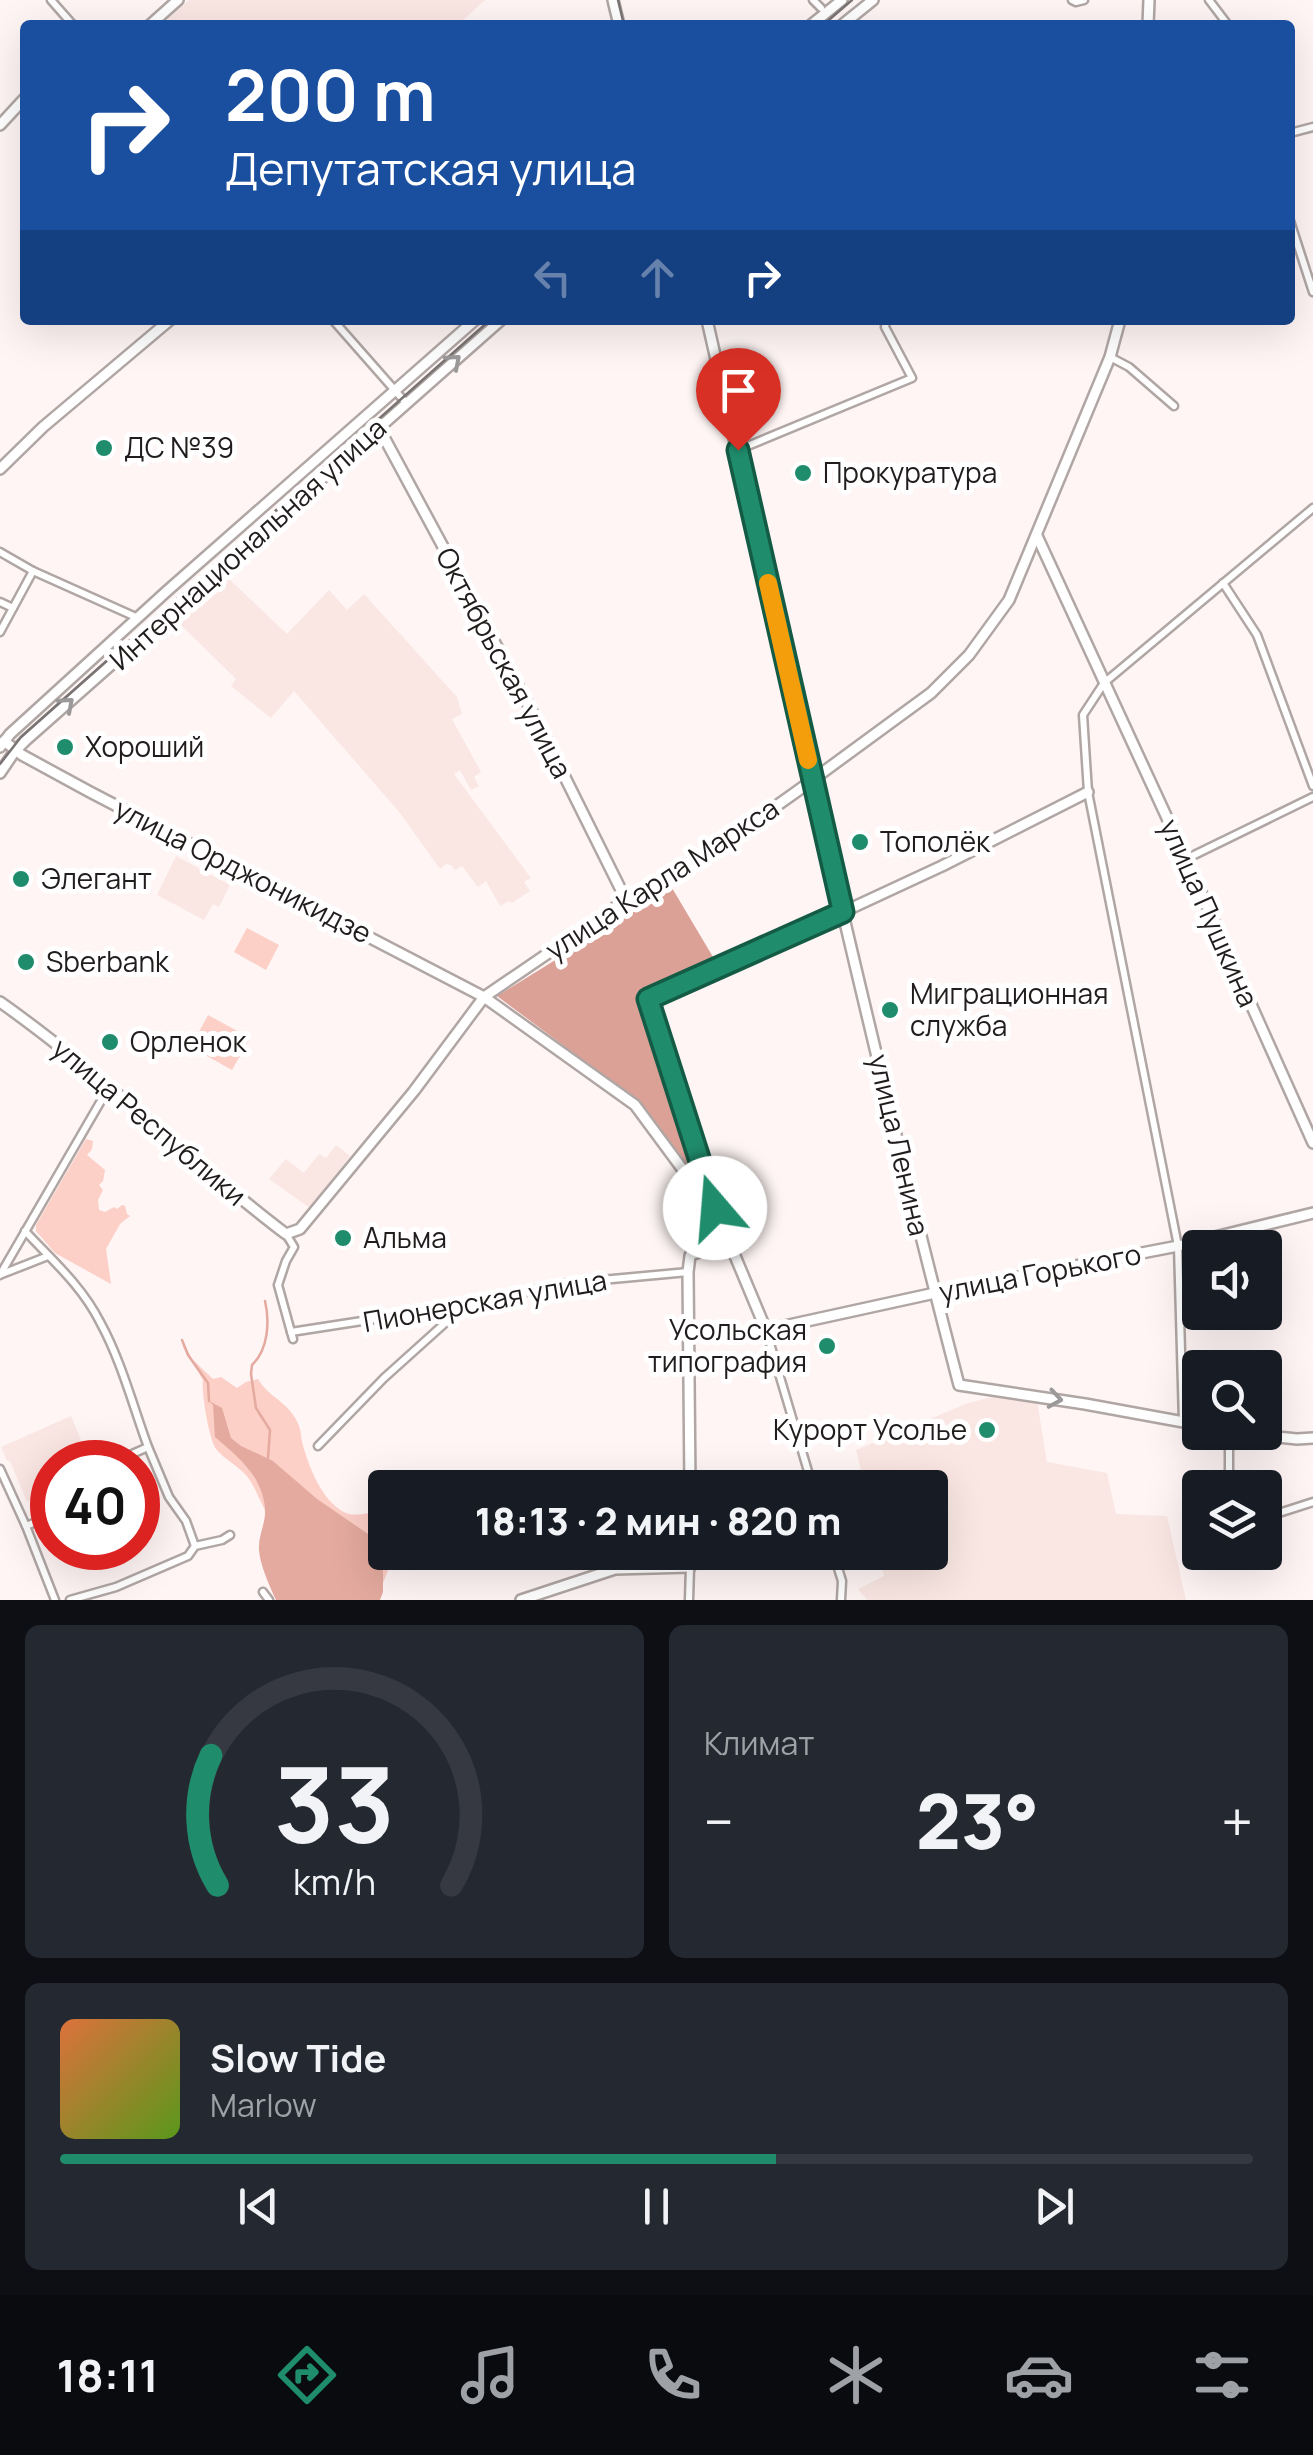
<!DOCTYPE html>
<html lang="ru">
<head>
<meta charset="utf-8">
<style>
	:root { --surface:#171b24; --page:#242831; --text:#f1f3f6; --muted:#9ea1a6; --line:#363941; --accent:#1f8c6b }
	body { margin:0; font-family:Manrope,sans-serif; background:var(--page); color:var(--text); height:100vh; display:flex; flex-direction:column; font-size:38px; white-space:nowrap }
	* { box-sizing:border-box; margin:0 }
	p { font-size:32px; color:var(--muted) }
	.icon { flex:none; width:55px; height:55px; fill:none; stroke:currentColor; stroke-width:2; stroke-linecap:round; stroke-linejoin:round }
	.map { position:relative; height:1600px; overflow:hidden }
	.sheet { display:flex; flex-direction:column; gap:25px; padding:25px; background:#0d0f14; flex:1 }
	.sheet>* { flex:none }
	.guide { position:absolute; left:20px; top:20px; width:1275px; height:305px; border-radius:10px; box-shadow:0 10px 40px #0002; background:#1a4fa0; color:#fff; overflow:hidden }
	.controls { position:absolute; left:1182px; top:1230px; display:grid; gap:20px }
	.controls a { display:grid; place-items:center; width:100px; height:100px; border-radius:10px; background:var(--surface); box-shadow:0 10px 40px #0002; font-size:50px }
	.speed { position:absolute; left:30px; top:1440px; display:flex; gap:20px; font-size:50px; font-weight:700; text-align:center }
	.speed>* { display:grid; place-content:center; width:130px; height:130px; border-radius:50%; background:var(--surface); box-shadow:0 10px 40px #0002; line-height:1 }
	.speed .limit { border:15px solid #d22; background:#fff; color:#111 }
	.pin { position:absolute; display:grid; place-items:center; width:85px; height:85px; color:#fff; margin:-102px -42px; border-radius:50% 50% 50% 0; rotate:-45deg; box-shadow:0 0 10px #0007 }
	.pin .icon { rotate:45deg }
	.me { position:absolute; width:110px; margin:-55px; rotate:342deg; stroke-linejoin:round; filter:drop-shadow(0 0 8px #0008) }
	.turn { display:flex; align-items:center; gap:35px; height:210px; padding:0 40px; font-size:45px }
	.turn .icon { width:130px; height:130px; stroke-width:2.5 }
	.turn b { display:block; font-size:70px; line-height:85px }
	.lanes { display:flex; align-items:center; height:95px; padding:0 40px; background:#0003; justify-content:center; gap:50px; direction:ltr }
	.lanes .off { opacity:.35 }
	.big { font-size:75px; font-weight:800; line-height:1.1 }
	.sheet .card { flex:1; display:flex; flex-direction:column; justify-content:center; gap:15px; min-width:0; padding:0 35px; border-radius:15px; background:var(--page) }
	.sheet .dial { align-items:center; gap:0 }
	.dial svg { height:260px; overflow:visible; fill:none; stroke:var(--line); stroke-width:7; stroke-linecap:round; text-anchor:middle }
	.dial text { fill:var(--text); stroke:none }
	.song { display:flex; align-items:center; gap:30px }
	.cover { width:120px; height:120px; border-radius:15px; background:linear-gradient(135deg,hsl(20 70% 55%),hsl(90 70% 35%)) }
	.played { height:10px; border-radius:5px; background:linear-gradient(90deg,var(--accent) 60%,var(--line) 60%) }
	.keys { display:flex; justify-content:space-around; direction:ltr }
	.heat { display:flex; justify-content:space-between; align-items:center; font-size:55px; direction:ltr }
	.sheet .tiles { flex:1; display:grid; gap:25px; grid-template-columns:1fr 1fr }
	.card:last-child { grid-column:span 2 }
	.trip { position:absolute; left:368px; top:1470px; width:580px; height:100px; border-radius:10px; background:var(--surface); box-shadow:0 10px 40px #0002; font-weight:800; line-height:100px; text-align:center }
	.tab-bar { display:flex; height:160px; justify-content:space-around; align-items:center; background:#090b0e; color:var(--muted) }
	.tab-bar .icon { width:70px; height:70px }
	.tab-bar .active { color:var(--accent) }
	.tab-bar b { font-size:45px; color:var(--text) }
	.map>svg:first-child { display:block }
	.built { fill:#fae7e3 }
	.green { fill:#fccfc7 }
	.forest { fill:#dba197 }
	.water { fill:#e4aa9f }
	.lines { fill:none; stroke-linecap:round; stroke-linejoin:round }
	.stream { stroke:#e4aa9f; stroke-width:2.5 }
	.street-casing { stroke:#b0a6a4; stroke-width:11 }
	.secondary-casing { stroke:#b0a6a4; stroke-width:14 }
	.street { stroke:#fff; stroke-width:6 }
	.secondary { stroke:#fff; stroke-width:9 }
	.tram { stroke:#797473; stroke-width:2.5 }
	.oneway { stroke:#9b9999 }
	.route-casing { stroke:#145b46; stroke-width:25 }
	.route { stroke:#1f8c6b; stroke-width:18 }
	.slow { stroke:#f59e0b; stroke-width:18 }
	.poi-dot { fill:#1f8c6b; stroke:#fff; stroke-width:4 }
	.labels { text-anchor:middle; stroke-width:10; stroke-linejoin:round; paint-order:stroke }
	.poi-label { font-size:28px; fill:#201d1c; stroke:#fff; text-anchor:start }
	.street-label { font-size:28px; fill:#201d1c; stroke:#fff }
</style>
</head>
<body>
<div class="map">
<svg width="1313" height="1600" viewBox="0 0 1313 1600">
	<rect width="100%" height="100%" fill="#fef5f4"/>
	<g class="built">
		<polygon points="189,0 485,0 463,20 467,25 161,25"/>
		<polygon points="227,577 287,634 329,590 347,610 364,594 457,697 462,714 452,719 481,772 474,777 479,786 471,790 460,770 454,774 531,878 524,882 530,891 512,903 509,901 500,906 486,881 478,887 462,866 455,870 451,865 446,864 440,869 400,813 294,691 271,718 231,686 236,679 176,620"/>
		<polygon points="176,856 230,885 219,907 213,904 204,920 157,895"/>
		<polygon points="336,1145 350,1156 310,1208 269,1179 286,1159 304,1173 319,1154 326,1158"/>
		<polygon points="1000,1395 1031,1402 1037,1401 1047,1462 1107,1473 1116,1514 1167,1516 1186,1600 867,1600 858,1589 884,1576 879,1553 930,1552 930,1488 865,1487 856,1450 968,1403"/>
		<polygon points="71,1416 90,1462 52,1462 52,1491 27,1502 10,1461 7,1461 1,1447"/>
	</g>
	<g class="green">
		<polygon points="247,928 279,945 266,970 234,952"/>
		<polygon points="208,1015 250,1038 232,1070 191,1047"/>
		<polygon points="86,1139 93,1141 92,1149 87,1155 105,1170 103,1181 99,1185 103,1190 98,1200 99,1210 105,1212 114,1207 117,1209 122,1205 125,1206 127,1214 130,1216 120,1224 106,1249 111,1284 55,1253 36,1231 36,1225"/>
		<path d="M 184,1343 L 192,1359 L 213,1379 L 221,1377 L 237,1388 L 246,1382 L 258,1379 C 269,1398 291,1403 299,1426 C 301,1431 301,1437 302,1442 C 308,1465 323,1506 349,1514 C 357,1516 372,1512 381,1512 L 385,1516 L 385,1552 L 395,1553 L 383,1583 L 383,1559 L 273,1461 L 242,1459 L 263,1491 L 265,1510 C 259,1499 254,1484 246,1475 C 237,1465 224,1459 216,1449 C 209,1439 201,1391 203,1380 L 183,1347 Z"/>
	</g>
	<polygon class="forest" points="672,888 716,962 642,997 702,1175 693,1179 638,1101 497,996"/>
	<path class="water" d="M 209,1401 L 222,1408 L 231,1438 L 241,1446 L 273,1461 L 317,1499 L 371,1536 L 383,1559 L 383,1592 L 380,1600 L 276,1600 C 270,1587 258,1561 259,1546 C 259,1536 264,1526 265,1515 C 266,1480 240,1458 215,1437 L 213,1405 Z"/>
	<g class="lines">
		<g class="stream">
			<path d="M 265,1301 C 270,1322 268,1350 252,1365 L 251,1374 L 256,1408 L 270,1430 L 268,1458"/>
			<polyline points="182,1340 188,1355 208,1383 209,1401"/>
		</g>
		<defs>
			<g id="street">
				<polyline points="51,0 73,25"/>
				<polyline points="813,0 821,8"/>
				<polyline points="1072,0 1076,2 1084,0"/>
				<polyline points="1209,0 1228,25"/>
				<polyline points="1290,133 1313,127"/>
				<polyline points="1290,221 1313,292"/>
				<polyline points="333,320 406,403"/>
				<polyline points="1110,357 1129,367 1174,406"/>
				<polyline points="738,450 912,378 885,327 886,320"/>
				<polyline points="0,552 33,571 138,618"/>
				<polyline points="1223,583 1257,635 1313,786"/>
				<polyline points="0,602 13,608"/>
				<polyline points="0,632 33,571"/>
				<polyline points="1186,859 1313,797"/>
				<path d="M 25,1231 C 52,1260 82,1286 100,1322 C 121,1360 133,1406 148,1447 L 114,1462"/>
				<polyline points="286,1234 294,1247 286,1261 278,1285 291,1332"/>
				<polyline points="692,1256 713,1249 733,1249"/>
				<polyline points="2,1274 48,1256"/>
				<polyline points="0,1275 109,1087"/>
				<polyline points="766,1330 813,1488"/>
				<polyline points="293,1339 291,1332 465,1305 569,1283 688,1272"/>
				<polyline points="1183,1421 1178,1246 1088,792 1083,715 1104,683 1313,508"/>
				<polyline points="1229,1433 1229,1473 1236,1488"/>
				<polyline points="318,1446 384,1378 464,1306"/>
				<polyline points="148,1447 169,1497 186,1521 195,1546"/>
				<polyline points="0,1469 26,1526 55,1600"/>
				<polyline points="1265,1515 1282,1512 1313,1502"/>
				<polyline points="26,1526 41,1520 52,1503"/>
				<polyline points="833,1552 842,1581 841,1600"/>
				<polyline points="263,1592 269,1600"/>
				<polyline points="70,1600 116,1587 188,1556 195,1546 222,1540 230,1535"/>
				<polyline points="689,1600 690,1567"/>
			</g>
			<g id="secondary">
				<polyline points="613,0 619,25"/>
				<polyline points="150,25 178,0"/>
				<polyline points="811,25 842,0"/>
				<polyline points="842,25 873,0"/>
				<polyline points="1148,25 1149,0"/>
				<polyline points="0,125 25,98"/>
				<path d="M 707,320 C 788,675 867,1032 959,1385 L 1085,1404 L 1200,1425"/>
				<polyline points="379,428 537,721 626,900"/>
				<polyline points="0,469 43,427 170,320"/>
				<polyline points="1037,536 1186,859 1313,1143"/>
				<polyline points="4,741 22,755 90,792 484,997 635,1105 689,1178 715,1208 690,1256 688,1272 690,1488"/>
				<polyline points="0,747 10,734 167,591 475,320"/>
				<polyline points="0,773 15,751 25,741 501,320"/>
				<polyline points="1088,792 942,866 843,912 648,999 715,1208 766,1330 935,1293 1178,1246 1313,1213"/>
				<path d="M 0,1002 C 101,1073 188,1160 286,1234 L 300,1229 L 414,1091 L 484,997 L 626,900 L 724,843 L 796,792 L 931,693 L 969,655 L 1009,600 L 1110,357 L 1120,320"/>
				<polyline points="1228,1432 1297,1439 1313,1438"/>
				<polyline points="521,1600 615,1569 690,1567 690,1552"/>
			</g>
		</defs>
		<use href="#street" class="street-casing"/>
		<use href="#secondary" class="secondary-casing"/>
		<use href="#street" class="street"/>
		<use href="#secondary" class="secondary"/>
		<g class="tram">
			<polyline points="618,0 624,25"/>
			<polyline points="823,25 852,0"/>
			<polyline points="0,764 21,737 490,320"/>
		</g>
	</g>
	<defs><path id="oneway-chevron" d="M-2-3.5L2.5 0L-2 3.5" fill="none" stroke-width="1.6" stroke-linecap="round" stroke-linejoin="round" transform="scale(2.5)"/></defs>
	<g class="oneway">
		<use href="#oneway-chevron" transform="translate(454 361) rotate(-41)"/>
		<use href="#oneway-chevron" transform="translate(67 704) rotate(-41)"/>
		<use href="#oneway-chevron" transform="translate(1055 1399) rotate(9)"/>
	</g>
	<g class="lines">
		<defs>
			<polyline id="route" points="715,1208 648,999 843,912 738,450"/>
		</defs>
		<use href="#route" class="route-casing"/>
		<use href="#route" class="route"/>
		<polyline class="slow" points="768,583 808,760"/>
	</g>
	<g class="poi-dot">
		<circle cx="104" cy="448" r="10"/>
		<circle cx="803" cy="473" r="10"/>
		<circle cx="65" cy="747" r="10"/>
		<circle cx="860" cy="842" r="10"/>
		<circle cx="21" cy="879" r="10"/>
		<circle cx="26" cy="962" r="10"/>
		<circle cx="890" cy="1010" r="10"/>
		<circle cx="110" cy="1042" r="10"/>
		<circle cx="343" cy="1238" r="10"/>
		<circle cx="827" cy="1346" r="10"/>
		<circle cx="987" cy="1430" r="10"/>
	</g>
	<g class="labels">
		<g class="poi-label">
			<text x="124" y="458">ДС №39</text>
			<text x="823" y="483">Прокуратура</text>
			<text x="85" y="757">Хороший</text>
			<text x="880" y="852">Тополёк</text>
			<text x="41" y="889">Элегант</text>
			<text x="46" y="972">Sberbank</text>
			<text x="910" y="1004">Миграционная<tspan x="910" dy="32">служба</tspan></text>
			<text x="130" y="1052">Орленок</text>
			<text x="363" y="1248">Альма</text>
			<text x="807" y="1340" text-anchor="end">Усольская<tspan x="807" dy="32">типография</tspan></text>
			<text x="967" y="1440" text-anchor="end">Курорт Усолье</text>
		</g>
		<g class="street-label">
			<text transform="translate(248 544) rotate(-42)" y="10">Интернациональная улица</text>
			<text transform="translate(504 663) rotate(62)" y="10">Октябрьская улица</text>
			<text transform="translate(243 871) rotate(27)" y="10">улица Орджоникидзе</text>
			<text transform="translate(662 879) rotate(-33)" y="10">улица Карла Маркса</text>
			<text transform="translate(1209 913) rotate(66)" y="10">улица Пушкина</text>
			<text transform="translate(149 1122) rotate(40)" y="10">улица Республики</text>
			<text transform="translate(899 1145) rotate(77)" y="10">улица Ленина</text>
			<text transform="translate(1040 1273) rotate(-11)" y="10">улица Горького</text>
			<text transform="translate(485 1301) rotate(-10)" y="10">Пионерская улица</text>
		</g>
	</g>
</svg>
<div class="controls">
<a><svg class="icon" aria-label="sound" viewBox="0 0 24 24"><path d="M4 9h4l5-4v14l-5-4H4zM17 9q2 3 0 6"/></svg></a>
<a><svg class="icon" aria-label="search" viewBox="0 0 24 24"><circle cx="10" cy="10" r="6"/><path d="M15 15l6 6"/></svg></a>
<a><svg class="icon" aria-label="layers" viewBox="0 0 24 24"><path d="M12 4l9 5-9 5-9-5zM3 14l9 5 9-5"/></svg></a>
</div>
<div class="speed"><div class="limit">40</div></div>
<div class="pin" style="left:738px;top:450px;background:#d93025"><svg class="icon" aria-label="arrive" viewBox="0 0 24 24"><path d="M6 21V4h12l-3 4 3 4H6"/></svg></div>
<svg class="me" style="left:715px;top:1208px" viewBox="-20 -20 40 40"><circle r="19" fill="#fff"/><path d="M0-13L10 11 0 6-10 11z" fill="#1f8c6b"/></svg>
<div class="trip">18:13 · 2 мин · 820 m</div>
<div class="guide">
<div class="turn"><svg class="icon" aria-label="right" viewBox="0 0 24 24"><path d="M7 20v-9h11M14 6l5 5-5 5"/></svg><div><b>200 m</b>Депутатская улица</div></div>
<div class="lanes"><svg class="icon off" aria-label="left" viewBox="0 0 24 24"><path d="M17 20v-9H6M10 6l-5 5 5 5"/></svg><svg class="icon off" aria-label="ahead" viewBox="0 0 24 24"><path d="M12 20V5M6 11l6-6 6 6"/></svg><svg class="icon" aria-label="right" viewBox="0 0 24 24"><path d="M7 20v-9h11M14 6l5 5-5 5"/></svg></div>
</div>
</div>
<section class="sheet">
<div class="tiles">
<div class="card dial"><svg viewBox="0 0 100 80">
<path d="M14 69A42 42 0 1 1 86 69"/>
<path d="M14 69A42 42 0 0 1 12 29" stroke="#1f8c6b"/>
<text x="50" y="56" font-size="32" font-weight="700">33</text>
<text x="50" y="72" font-size="11">km/h</text>
</svg></div>
<div class="card"><p>Климат</p>
<div class="heat"><a>−</a><b class="big">23°</b><a>+</a></div>
</div>
<div class="card">
<div class="song"><i class="cover"></i><div><b>Slow Tide</b><p>Marlow</p></div></div>
<div class="played"></div>
<div class="keys"><svg class="icon" aria-label="previous" viewBox="0 0 24 24"><path d="M18 5L8 12l10 7zM5 5v14"/></svg><svg class="icon" aria-label="pause" viewBox="0 0 24 24"><path d="M8 5v14M16 5v14"/></svg><svg class="icon" aria-label="next" viewBox="0 0 24 24"><path d="M6 5l10 7-10 7zM19 5v14"/></svg></div>
</div>
</div>
</section>
<nav class="tab-bar">
<b>18:11</b>
<svg class="icon active" aria-label="directions" viewBox="0 0 24 24"><path d="M12 3l9 9-9 9-9-9zM9 14v-3h6M13 9l2 2-2 2"/></svg>
<svg class="icon" aria-label="music" viewBox="0 0 24 24"><path d="M9 18V5l10-2v13"/><circle cx="6" cy="18" r="3"/><circle cx="16" cy="16" r="3"/></svg>
<svg class="icon" aria-label="phone" viewBox="0 0 24 24"><path d="M5 4h4l2 5-3 2q2 4 5 5l2-3 5 2v4C11 20 4 13 5 4z"/></svg>
<svg class="icon" aria-label="climate" viewBox="0 0 24 24"><path d="M12 3v18M4 7l16 10M4 17L20 7"/></svg>
<svg class="icon" aria-label="car" viewBox="0 0 24 24"><path d="M5 17H2v-5l4-1 3-4h7l3 4 3 1v5h-3M9 17h6M6 11h13"/><circle cx="7" cy="17" r="2"/><circle cx="17" cy="17" r="2"/></svg>
<svg class="icon" aria-label="filters" viewBox="0 0 24 24"><path d="M4 7h16M4 17h16"/><circle cx="9" cy="7" r="2"/><circle cx="15" cy="17" r="2"/></svg>
</nav>
</body>
</html>
